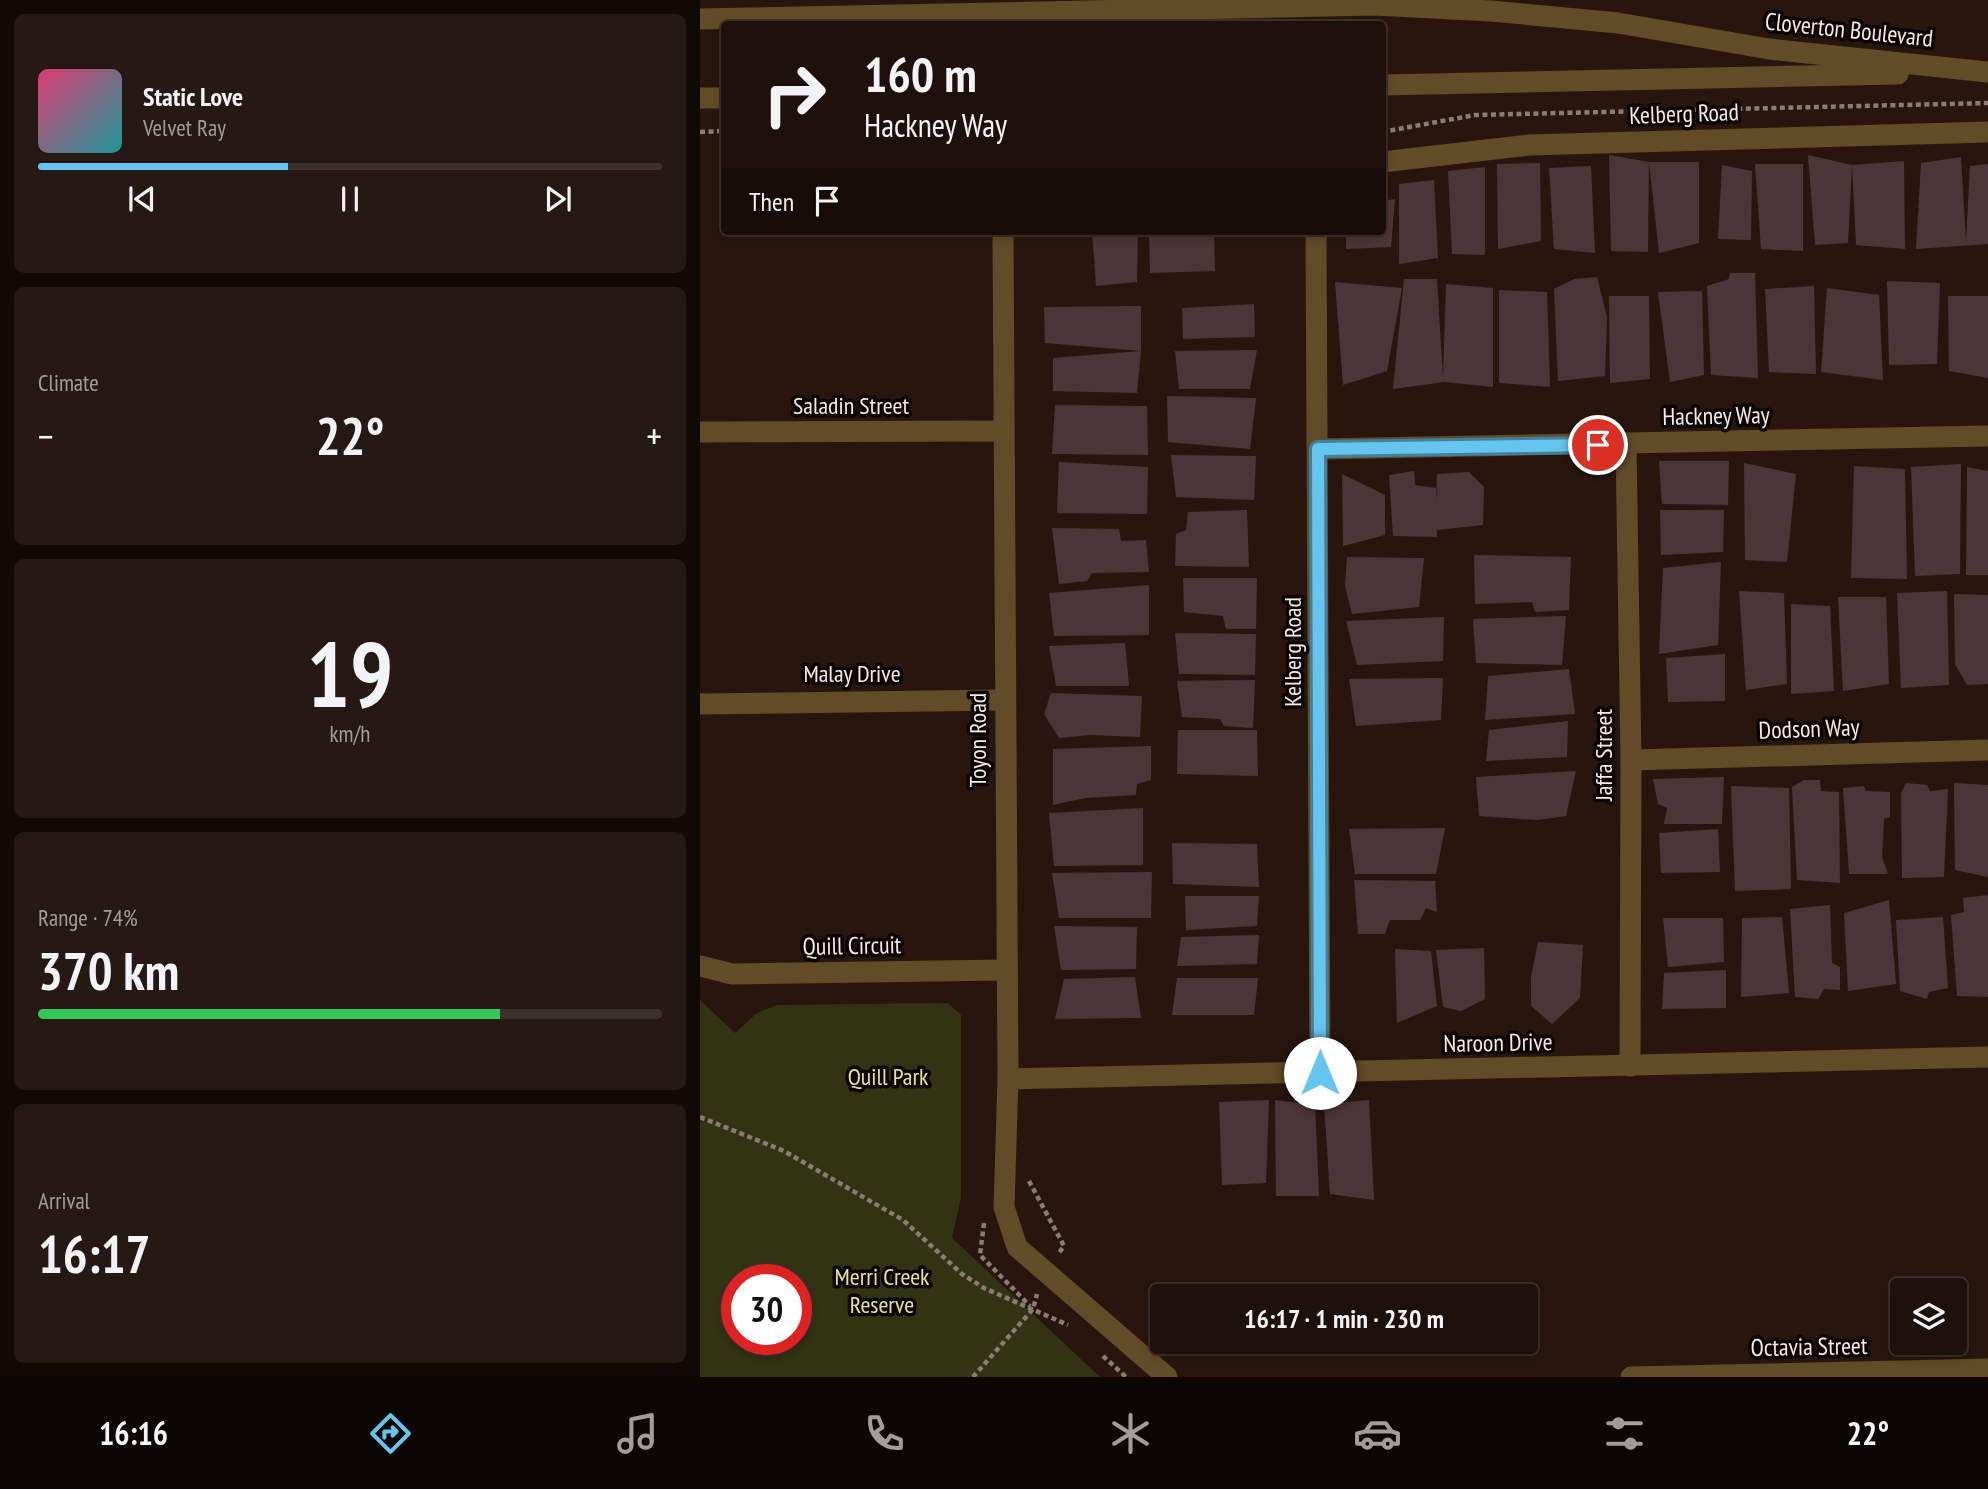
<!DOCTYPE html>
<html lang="en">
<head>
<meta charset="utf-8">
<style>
	:root { --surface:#1e100a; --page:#261913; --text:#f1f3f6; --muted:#a19d9c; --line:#3c302b; --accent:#65c5ef }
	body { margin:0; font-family:"PT Sans Narrow",sans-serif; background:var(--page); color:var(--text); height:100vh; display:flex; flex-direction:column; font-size:26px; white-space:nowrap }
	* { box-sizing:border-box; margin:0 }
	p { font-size:23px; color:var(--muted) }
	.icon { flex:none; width:38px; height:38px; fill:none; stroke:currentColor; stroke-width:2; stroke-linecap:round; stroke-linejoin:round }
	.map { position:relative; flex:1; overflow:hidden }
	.sheet { display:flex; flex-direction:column; gap:14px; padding:14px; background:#100906; width:700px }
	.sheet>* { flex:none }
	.hud { position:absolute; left:21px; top:21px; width:665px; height:214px; border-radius:7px; box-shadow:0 4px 10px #0003,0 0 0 2px var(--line); background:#1e100a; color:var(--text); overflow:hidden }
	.tools { position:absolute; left:1190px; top:1278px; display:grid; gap:14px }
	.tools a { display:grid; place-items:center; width:77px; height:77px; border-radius:7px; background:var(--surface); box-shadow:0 4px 10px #0003,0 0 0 2px var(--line); font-size:35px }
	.speed { position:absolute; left:21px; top:1264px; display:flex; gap:14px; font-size:35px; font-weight:700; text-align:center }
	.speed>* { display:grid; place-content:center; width:91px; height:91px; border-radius:50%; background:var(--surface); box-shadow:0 4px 10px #0003,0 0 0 2px var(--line); line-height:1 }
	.speed .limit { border:10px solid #d22; background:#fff; color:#111 }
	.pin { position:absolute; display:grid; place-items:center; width:60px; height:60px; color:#fff; margin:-30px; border:4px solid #fff; border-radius:50%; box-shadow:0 2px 7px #0007 }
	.me { position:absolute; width:77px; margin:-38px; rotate:0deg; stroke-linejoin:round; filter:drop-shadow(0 0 5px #0008) }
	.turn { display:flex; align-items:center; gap:24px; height:147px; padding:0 28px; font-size:32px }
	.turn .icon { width:91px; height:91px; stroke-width:2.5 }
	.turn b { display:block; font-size:49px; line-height:60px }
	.then { display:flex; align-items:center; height:66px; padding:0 28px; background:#0003; gap:14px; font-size:26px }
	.big { font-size:52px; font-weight:700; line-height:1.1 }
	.sheet .card { flex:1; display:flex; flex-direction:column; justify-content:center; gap:10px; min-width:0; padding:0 24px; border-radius:10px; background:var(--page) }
	.sheet .dial { align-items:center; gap:0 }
	.dial b { font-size:91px; line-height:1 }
	.song { display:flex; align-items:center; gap:21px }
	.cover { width:84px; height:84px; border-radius:10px; background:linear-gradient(135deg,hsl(340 70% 55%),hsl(180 70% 35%)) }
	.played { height:7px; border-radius:4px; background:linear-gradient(90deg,var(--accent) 40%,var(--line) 40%) }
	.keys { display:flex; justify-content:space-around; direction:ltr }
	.heat { display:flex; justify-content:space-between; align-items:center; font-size:38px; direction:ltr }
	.charge { height:10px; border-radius:5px; background:linear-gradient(90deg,#34c759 74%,var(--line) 0) }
	.trip { position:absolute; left:450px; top:1284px; width:388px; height:70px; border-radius:7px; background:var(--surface); box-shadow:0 4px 10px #0003,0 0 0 2px var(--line); font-weight:700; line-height:70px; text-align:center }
	.tab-bar { display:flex; height:112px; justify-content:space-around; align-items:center; background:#0c0604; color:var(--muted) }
	.tab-bar .icon { width:49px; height:49px }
	.tab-bar .current { color:var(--accent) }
	.tab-bar b { font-size:32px; color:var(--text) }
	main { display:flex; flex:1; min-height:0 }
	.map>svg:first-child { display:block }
	.green { fill:#313312; fill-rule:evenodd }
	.building { fill:#4c3539 }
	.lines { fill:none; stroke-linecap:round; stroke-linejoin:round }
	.path { stroke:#8a7b74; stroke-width:4.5; stroke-dasharray:5 3.5; stroke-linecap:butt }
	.minor { stroke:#624b27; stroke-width:21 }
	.tertiary { stroke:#624b27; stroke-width:21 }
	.route-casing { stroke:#42809b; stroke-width:18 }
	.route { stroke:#65c5ef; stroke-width:12 }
	.labels { text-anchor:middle; stroke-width:7; stroke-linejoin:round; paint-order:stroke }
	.street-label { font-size:24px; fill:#f7eae4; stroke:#0b0403 }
	.park-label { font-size:24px; fill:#e1e694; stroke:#0b0403 }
</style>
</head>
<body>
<main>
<section class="sheet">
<div class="card">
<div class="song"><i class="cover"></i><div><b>Static Love</b><p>Velvet Ray</p></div></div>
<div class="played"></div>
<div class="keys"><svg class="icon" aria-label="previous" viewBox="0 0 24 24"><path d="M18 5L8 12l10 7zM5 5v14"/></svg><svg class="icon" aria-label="pause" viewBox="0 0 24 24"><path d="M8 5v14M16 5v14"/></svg><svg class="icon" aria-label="next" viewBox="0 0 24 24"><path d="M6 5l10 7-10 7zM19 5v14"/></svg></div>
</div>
<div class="card"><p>Climate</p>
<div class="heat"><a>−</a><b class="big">22°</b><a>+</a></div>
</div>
<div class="card dial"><b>19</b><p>km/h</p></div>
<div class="card"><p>Range · 74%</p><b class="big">370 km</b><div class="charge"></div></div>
<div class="card"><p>Arrival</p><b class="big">16:17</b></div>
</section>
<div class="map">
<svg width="1288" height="1377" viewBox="0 0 1288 1377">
	<rect width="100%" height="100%" fill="#28160e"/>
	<path class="green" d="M 0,1000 L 35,1033 L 57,1013 L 77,1005 L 248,1003 L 261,1015 L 261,1198 L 252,1238 L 400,1377 L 0,1377 ZM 37,1279 L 96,1279 L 96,1339 L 37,1339 Z"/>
	<g class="building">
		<polygon points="909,155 949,162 999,162 999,243 959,253 949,162 948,252 911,251"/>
		<polygon points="1108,155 1152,165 1148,243 1115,245"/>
		<polygon points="1261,157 1266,243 1270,166 1288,164 1288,244 1216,249 1221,163"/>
		<polygon points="1204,161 1205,249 1156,245 1152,165"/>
		<polygon points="840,163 841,241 798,249 797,164"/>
		<polygon points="1055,164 1103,164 1103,251 1061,249"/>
		<polygon points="1022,165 1052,171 1051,240 1018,239"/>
		<polygon points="891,166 895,253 854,249 849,168"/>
		<polygon points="785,167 785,255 752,254 748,171"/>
		<polygon points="734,180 738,258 699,264 699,184"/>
		<polygon points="695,199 691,247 646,249 646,231 682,231 682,201"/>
		<polygon points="392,231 438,231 437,282 396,286"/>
		<polygon points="449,231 514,231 515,271 450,273"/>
		<polygon points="1030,273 1055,273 1058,378 1011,375 1007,286 1029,279"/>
		<polygon points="897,277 907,317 905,376 858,381 854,289 874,279"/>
		<polygon points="704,279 737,279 743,378 746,284 793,288 793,387 744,382 693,389"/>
		<polygon points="1187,281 1240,283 1237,364 1189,365"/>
		<polygon points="635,282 702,288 687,371 643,385"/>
		<polygon points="1114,286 1116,374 1069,372 1065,289"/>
		<polygon points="1127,288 1179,295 1183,380 1121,372"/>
		<polygon points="799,290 847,292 850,387 799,383"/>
		<polygon points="1002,291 1004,375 970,382 958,292"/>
		<polygon points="909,296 949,296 950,379 910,383"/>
		<polygon points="1248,296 1288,296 1288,378 1249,371"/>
		<polygon points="554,304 555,337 483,339 482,308"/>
		<polygon points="441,306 441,351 345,343 344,307"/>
		<polygon points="557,350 550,389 479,389 475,351"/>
		<polygon points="441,351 437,393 353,391 353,358"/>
		<polygon points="467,396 556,398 550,449 468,442"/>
		<polygon points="355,405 447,406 448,455 352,454"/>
		<polygon points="471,455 556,456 554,500 476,497"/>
		<polygon points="959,461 1029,461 1028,505 962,504"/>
		<polygon points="359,462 448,467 447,514 357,513"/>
		<polygon points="1044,463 1096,474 1087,562 1045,560"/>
		<polygon points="1261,464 1260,574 1215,576 1211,467"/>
		<polygon points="1154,466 1205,469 1207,579 1151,578"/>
		<polygon points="1267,467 1288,471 1288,575 1266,575"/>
		<polygon points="714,471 715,485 736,488 736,507 737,474 769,472 784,487 783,525 737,530 737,537 693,536 689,475"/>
		<polygon points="642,474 685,495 685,535 643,546"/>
		<polygon points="547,510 549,567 475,566 476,534 486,530 488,512"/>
		<polygon points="960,510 1024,510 1023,552 961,555"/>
		<polygon points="352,528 419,529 421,541 446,540 449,572 392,573 387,581 359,584"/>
		<polygon points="774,555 871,557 869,610 835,612 832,602 775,604"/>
		<polygon points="647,557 724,558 719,607 652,614 645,586"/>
		<polygon points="1021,562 1018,645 959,654 963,568"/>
		<polygon points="483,578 557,578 556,629 526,629 523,616 484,612"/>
		<polygon points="449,585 449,635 354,636 349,593"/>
		<polygon points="1039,591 1084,593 1087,684 1046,690"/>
		<polygon points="1247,591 1249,685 1201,688 1197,593"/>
		<polygon points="1254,594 1288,595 1288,684 1267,685 1255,664"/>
		<polygon points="1138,597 1186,597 1189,684 1143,691"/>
		<polygon points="1091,604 1130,606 1134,691 1091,694"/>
		<polygon points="866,616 862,665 776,663 773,619"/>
		<polygon points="744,617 743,661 657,665 646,621"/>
		<polygon points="475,633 556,634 555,675 479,674"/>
		<polygon points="425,643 429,686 356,686 349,646"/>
		<polygon points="1025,654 1025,701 968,702 966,658"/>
		<polygon points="869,669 875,714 785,720 788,676"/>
		<polygon points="743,678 741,720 656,726 649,679"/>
		<polygon points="555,680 553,728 524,726 520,719 482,717 477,681"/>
		<polygon points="351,693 442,696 440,737 390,735 359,738 344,714"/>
		<polygon points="868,721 867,757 786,761 789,730"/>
		<polygon points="478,730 557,730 558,776 477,774"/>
		<polygon points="451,746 451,780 437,784 436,795 385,798 353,805 353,749"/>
		<polygon points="876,771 866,816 838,820 779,816 776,777"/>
		<polygon points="1024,777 1022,824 964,824 967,808 958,804 953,779"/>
		<polygon points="1104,780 1120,780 1121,791 1139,792 1140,883 1097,880 1092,787"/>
		<polygon points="1206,783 1227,785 1230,791 1248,789 1244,877 1202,878 1201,793"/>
		<polygon points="1254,783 1288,785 1288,877 1255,870"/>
		<polygon points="1031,786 1089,788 1091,889 1035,891"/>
		<polygon points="1164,786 1166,791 1190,792 1190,817 1184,819 1182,857 1188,874 1149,874 1143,788"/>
		<polygon points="443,808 443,865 354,866 349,813"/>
		<polygon points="745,828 736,874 655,874 649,829"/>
		<polygon points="1018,829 1020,872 961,873 959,833"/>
		<polygon points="472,843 557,844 559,887 473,884"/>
		<polygon points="452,872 451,918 359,918 352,873"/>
		<polygon points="654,880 735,881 737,912 726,908 720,920 690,920 685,934 658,934"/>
		<polygon points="1288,895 1288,997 1257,996 1251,915 1264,912 1263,898"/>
		<polygon points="485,896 559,896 557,926 486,930"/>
		<polygon points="1189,900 1196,984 1148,991 1144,913"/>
		<polygon points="1130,905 1132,963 1140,967 1140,990 1124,989 1118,999 1095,997 1090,909"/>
		<polygon points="1082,917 1089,993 1041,997 1042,918"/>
		<polygon points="1243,917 1248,988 1229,992 1227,999 1200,991 1196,920"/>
		<polygon points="963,918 1023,918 1024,962 968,967"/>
		<polygon points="354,926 437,927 436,969 361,970"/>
		<polygon points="559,935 557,964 477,966 481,937"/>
		<polygon points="838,942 883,945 880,998 852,1024 831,1006 831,977"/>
		<polygon points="784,948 785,999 761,1011 743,1007 736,950"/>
		<polygon points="695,949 731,951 737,1006 697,1023"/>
		<polygon points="1026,970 1026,1008 962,1009 964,973"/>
		<polygon points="435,977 441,1018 355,1019 364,979"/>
		<polygon points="477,978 558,978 554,1015 472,1015"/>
		<polygon points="569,1100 566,1183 522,1185 519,1102"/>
		<polygon points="575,1100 615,1105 619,1196 576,1196"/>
		<polygon points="669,1100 674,1200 630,1194 624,1104"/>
	</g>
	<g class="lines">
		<g class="path">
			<polyline points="0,132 24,131"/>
			<polyline points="682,132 775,115 1288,103"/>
			<polyline points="0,1117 84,1151 203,1220 262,1274 284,1288 368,1325"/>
			<polyline points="329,1181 364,1246 359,1253"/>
			<polyline points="284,1223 280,1255 330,1306"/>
			<polyline points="403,1356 426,1377"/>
			<polyline points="273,1377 333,1309 337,1294"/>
		</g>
		<g class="minor">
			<polyline points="682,162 829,145 1288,132"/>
			<polyline points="616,231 620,1073"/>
			<polyline points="0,432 302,431"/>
			<polyline points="926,444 931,760 930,1066"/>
			<polyline points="618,449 1288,436"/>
			<polyline points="0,704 304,700"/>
			<polyline points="931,760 1288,750"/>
			<polyline points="0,966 32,974 306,970"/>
			<polyline points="308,1079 1288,1057"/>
			<polyline points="931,1377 1288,1369"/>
		</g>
		<g class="tertiary">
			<polyline points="0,19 675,5 791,11 918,23 1069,49 1288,72"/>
			<polyline points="682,85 1198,74"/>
			<polyline points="0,98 24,98"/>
			<polyline points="303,231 308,1079 304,1207 317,1247 467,1377"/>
		</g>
	</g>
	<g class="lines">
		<defs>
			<polyline id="route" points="620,1073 618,449 898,445"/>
		</defs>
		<use href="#route" class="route-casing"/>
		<use href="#route" class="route"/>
	</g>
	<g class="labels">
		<g class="street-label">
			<text transform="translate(1149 30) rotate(6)" y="8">Cloverton Boulevard</text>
			<text transform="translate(984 114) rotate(-2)" y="8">Kelberg Road</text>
			<text x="151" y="414">Saladin Street</text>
			<text transform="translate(1016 416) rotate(-1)" y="8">Hackney Way</text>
			<text transform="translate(593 652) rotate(-90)" y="8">Kelberg Road</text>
			<text x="152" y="682">Malay Drive</text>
			<text transform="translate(1109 729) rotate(-2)" y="8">Dodson Way</text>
			<text transform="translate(278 740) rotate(-90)" y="8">Toyon Road</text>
			<text transform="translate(904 755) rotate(-90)" y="8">Jaffa Street</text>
			<text transform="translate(152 946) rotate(-1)" y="8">Quill Circuit</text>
			<text transform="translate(798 1043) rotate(-1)" y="8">Naroon Drive</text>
			<text transform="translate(1109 1347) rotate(-1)" y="8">Octavia Street</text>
		</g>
		<g class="park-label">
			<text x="188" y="1085">Quill Park</text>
			<text x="182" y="1285">Merri Creek<tspan x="182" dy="28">Reserve</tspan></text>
		</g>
	</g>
</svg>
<div class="tools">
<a><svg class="icon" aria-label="layers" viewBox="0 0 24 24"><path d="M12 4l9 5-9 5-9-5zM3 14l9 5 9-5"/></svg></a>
</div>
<div class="speed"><div class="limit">30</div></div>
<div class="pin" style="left:898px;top:445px;background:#d93025"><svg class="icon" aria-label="arrive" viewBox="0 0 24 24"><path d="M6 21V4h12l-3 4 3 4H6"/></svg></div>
<svg class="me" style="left:620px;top:1073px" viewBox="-20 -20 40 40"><circle r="19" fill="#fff"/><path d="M0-13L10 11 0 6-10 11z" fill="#65c5ef"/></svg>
<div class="trip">16:17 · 1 min · 230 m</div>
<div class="hud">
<div class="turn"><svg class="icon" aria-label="right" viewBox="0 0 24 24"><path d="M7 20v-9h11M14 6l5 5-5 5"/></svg><div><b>160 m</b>Hackney Way</div></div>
<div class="then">Then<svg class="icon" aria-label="arrive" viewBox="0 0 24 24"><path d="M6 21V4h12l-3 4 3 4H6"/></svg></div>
</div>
</div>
</main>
<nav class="tab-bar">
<b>16:16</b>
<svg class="icon current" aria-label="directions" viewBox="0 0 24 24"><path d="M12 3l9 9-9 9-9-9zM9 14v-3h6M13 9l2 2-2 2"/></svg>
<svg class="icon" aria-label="music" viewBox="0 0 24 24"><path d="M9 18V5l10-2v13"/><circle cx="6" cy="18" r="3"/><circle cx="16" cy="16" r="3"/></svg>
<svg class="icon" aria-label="phone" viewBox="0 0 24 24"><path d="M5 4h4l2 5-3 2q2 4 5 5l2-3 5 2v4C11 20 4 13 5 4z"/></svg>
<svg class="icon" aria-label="climate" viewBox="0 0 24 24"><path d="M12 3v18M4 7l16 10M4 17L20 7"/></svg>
<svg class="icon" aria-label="car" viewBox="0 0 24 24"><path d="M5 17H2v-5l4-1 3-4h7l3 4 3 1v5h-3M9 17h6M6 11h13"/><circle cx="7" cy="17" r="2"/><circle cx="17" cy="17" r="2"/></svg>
<svg class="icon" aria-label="filters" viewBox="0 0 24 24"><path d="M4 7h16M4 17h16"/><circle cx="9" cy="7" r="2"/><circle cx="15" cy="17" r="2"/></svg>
<b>22°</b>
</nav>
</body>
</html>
